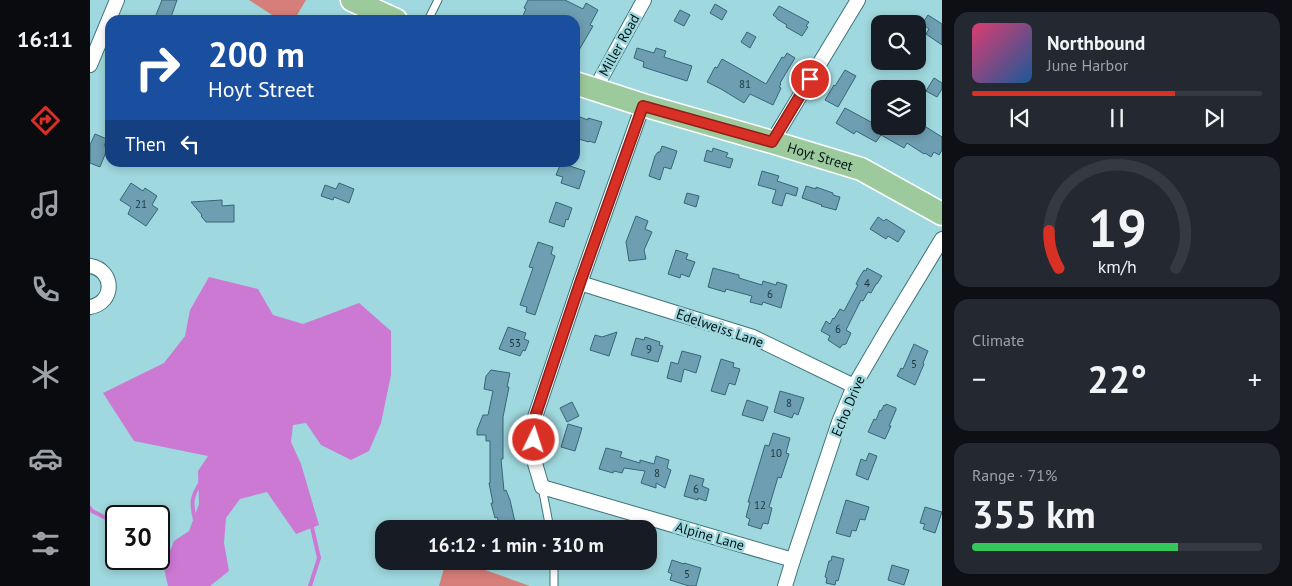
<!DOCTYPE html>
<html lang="en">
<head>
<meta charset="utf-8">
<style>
	:root { --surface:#171b24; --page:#242831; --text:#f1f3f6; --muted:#9ea1a6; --line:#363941; --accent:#d93025 }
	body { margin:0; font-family:"PT Sans",sans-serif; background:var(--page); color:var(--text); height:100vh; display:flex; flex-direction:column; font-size:19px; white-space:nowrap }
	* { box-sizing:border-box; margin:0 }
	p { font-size:16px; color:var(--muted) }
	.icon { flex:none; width:28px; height:28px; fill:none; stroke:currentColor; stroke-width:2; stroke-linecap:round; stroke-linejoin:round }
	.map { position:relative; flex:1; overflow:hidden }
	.side { display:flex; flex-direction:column; gap:12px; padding:12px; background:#0d0f14; width:350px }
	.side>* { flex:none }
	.hud { position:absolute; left:15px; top:15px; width:475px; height:152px; border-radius:15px; box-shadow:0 2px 8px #0003; background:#1a4fa0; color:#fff; overflow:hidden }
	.tools { position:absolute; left:781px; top:15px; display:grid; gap:10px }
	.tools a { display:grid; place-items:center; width:55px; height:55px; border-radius:10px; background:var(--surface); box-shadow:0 2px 8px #0003; font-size:25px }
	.speed { position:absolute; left:15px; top:505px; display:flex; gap:10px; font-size:25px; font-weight:700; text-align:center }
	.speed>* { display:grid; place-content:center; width:65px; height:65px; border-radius:50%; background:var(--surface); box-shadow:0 2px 8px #0003; line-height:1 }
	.speed .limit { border:2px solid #111; border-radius:8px; background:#fff; color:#111 }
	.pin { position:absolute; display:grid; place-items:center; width:42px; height:42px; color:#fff; margin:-21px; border:2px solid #fff; border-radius:50%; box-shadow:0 1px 5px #0007 }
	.me { position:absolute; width:55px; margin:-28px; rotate:4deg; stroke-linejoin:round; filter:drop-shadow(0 0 4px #0008) }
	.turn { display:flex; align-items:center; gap:18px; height:105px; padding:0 20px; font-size:22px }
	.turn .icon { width:65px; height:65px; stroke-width:2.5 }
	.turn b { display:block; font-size:35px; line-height:42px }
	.then { display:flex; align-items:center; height:48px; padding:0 20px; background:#0003; gap:10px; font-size:19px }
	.big { font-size:38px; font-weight:600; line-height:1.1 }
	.side .widget { flex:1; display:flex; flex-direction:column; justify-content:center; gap:8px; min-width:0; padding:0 18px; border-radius:15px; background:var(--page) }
	.side .dial { align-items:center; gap:0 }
	.dial svg { height:130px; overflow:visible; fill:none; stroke:var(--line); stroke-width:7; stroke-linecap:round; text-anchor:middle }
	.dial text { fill:var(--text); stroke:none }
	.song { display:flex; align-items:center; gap:15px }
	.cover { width:60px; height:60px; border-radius:8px; background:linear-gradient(135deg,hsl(340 70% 55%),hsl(210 70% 35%)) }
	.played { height:5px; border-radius:2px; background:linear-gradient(90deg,var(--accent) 70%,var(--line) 70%) }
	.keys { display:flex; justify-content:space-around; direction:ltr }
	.heat { display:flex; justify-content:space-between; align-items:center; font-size:28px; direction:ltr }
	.charge { height:8px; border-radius:4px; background:linear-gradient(90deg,#34c759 71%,var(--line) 0) }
	.trip { position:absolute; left:285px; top:520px; width:282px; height:50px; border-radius:15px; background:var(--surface); box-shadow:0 2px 8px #0003; font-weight:600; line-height:50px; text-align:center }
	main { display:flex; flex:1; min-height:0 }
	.menu { display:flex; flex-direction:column; width:90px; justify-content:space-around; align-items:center; background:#090b0e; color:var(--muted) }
	.menu .icon { width:35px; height:35px }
	.menu .selected { color:var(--accent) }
	.menu b { font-size:22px; color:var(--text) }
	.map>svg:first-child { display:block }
	.green { fill:#d67e79 }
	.water { fill:#cc79d4 }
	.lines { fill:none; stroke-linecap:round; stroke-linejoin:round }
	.stream { stroke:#cc79d4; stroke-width:4 }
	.building { fill:#6e9eb1; stroke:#366677 }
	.lane-casing { stroke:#3e757b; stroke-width:9 }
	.street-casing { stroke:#3e757b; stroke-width:16 }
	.primary-casing { stroke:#fff; stroke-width:25 }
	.lane { stroke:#fff; stroke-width:7 }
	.street { stroke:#fff; stroke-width:14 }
	.primary { stroke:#9dca9d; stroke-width:22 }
	.route-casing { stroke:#8d1f18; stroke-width:12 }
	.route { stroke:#d93025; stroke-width:9 }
	.labels { text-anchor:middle; stroke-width:5; stroke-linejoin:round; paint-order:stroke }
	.number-label { font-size:11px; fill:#1c363e }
	.street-label { font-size:14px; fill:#001417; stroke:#9fd8de }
</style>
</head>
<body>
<main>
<nav class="menu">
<b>16:11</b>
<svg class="icon selected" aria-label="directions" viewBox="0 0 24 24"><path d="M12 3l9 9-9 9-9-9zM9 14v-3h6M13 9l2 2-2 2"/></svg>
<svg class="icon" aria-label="music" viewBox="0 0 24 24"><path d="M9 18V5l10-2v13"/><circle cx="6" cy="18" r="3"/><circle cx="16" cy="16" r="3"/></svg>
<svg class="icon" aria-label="phone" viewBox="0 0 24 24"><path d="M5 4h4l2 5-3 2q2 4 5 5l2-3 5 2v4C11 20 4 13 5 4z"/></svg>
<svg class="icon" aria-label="climate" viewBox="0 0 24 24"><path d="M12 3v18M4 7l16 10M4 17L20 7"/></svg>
<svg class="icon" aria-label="car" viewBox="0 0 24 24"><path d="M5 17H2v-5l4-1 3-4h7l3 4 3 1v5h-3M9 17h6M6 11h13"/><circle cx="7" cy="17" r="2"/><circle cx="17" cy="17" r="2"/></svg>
<svg class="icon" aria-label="filters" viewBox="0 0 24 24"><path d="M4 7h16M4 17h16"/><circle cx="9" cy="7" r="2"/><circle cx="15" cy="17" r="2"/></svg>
</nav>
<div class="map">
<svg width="852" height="586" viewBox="0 0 852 586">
	<rect width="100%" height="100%" fill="#9fd8de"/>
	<g class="green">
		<polygon points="159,0 216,0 204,20 190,20"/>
		<polygon points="356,561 370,561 440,586 349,586"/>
	</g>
	<polygon class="water" points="119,277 168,289 183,315 213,324 269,303 301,331 301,375 291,423 279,451 261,460 231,445 216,423 203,425 201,442 211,464 229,525 206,534 177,492 150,499 136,518 134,543 139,571 120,586 78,586 74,568 84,541 99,531 109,504 108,471 118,456 44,441 13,393 74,363 95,336 100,310"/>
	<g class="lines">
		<g class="stream">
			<polyline points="0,508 2,511 26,523"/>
			<path d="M 105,520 C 101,503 101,497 111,482"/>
			<polyline points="69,545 84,554"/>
			<polyline points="220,586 229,558 221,523"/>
		</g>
	</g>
	<g class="building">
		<polygon points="72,0 87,0 80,20 64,20"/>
		<polygon points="438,0 475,0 493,9 496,3 508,10 500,25 503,26 485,57 485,20 431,20 436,9 434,8"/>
		<polygon points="625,4 637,11 632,20 620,13"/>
		<polygon points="689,6 719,22 716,26 718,27 712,36 696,27 697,25 687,19 687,18 683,15"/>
		<polygon points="590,10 600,15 594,26 584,21"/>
		<polygon points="838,15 852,24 852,45 836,34 839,29 832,24"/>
		<polygon points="657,32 666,37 660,48 651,42"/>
		<polygon points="547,48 564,53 566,48 576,51 574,57 602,66 597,81 553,67 554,62 544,58"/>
		<polygon points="697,53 705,58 690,83 691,84 689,87 691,88 683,105 660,94 654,103 631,89 617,82 625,67 627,68 632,59 657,73 676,84 692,57 694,58"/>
		<polygon points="755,70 766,76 748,107 735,100 744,85 745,86"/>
		<polygon points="844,78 852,83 852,89 847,97 836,91"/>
		<polygon points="790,107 790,126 828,126 828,122 852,137 852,150 849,155 844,152 841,157 835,153 834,154 817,143 814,148 791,135 786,142 766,131 764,134 746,123 755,108 781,122"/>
		<polygon points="490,117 498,120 498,118 512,122 505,143 499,141 499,142 485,138 485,133"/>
		<polygon points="5,134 17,139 14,146 18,147 10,167 0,163 0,145"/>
		<polygon points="572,146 587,151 581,169 574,167 570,180 559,176 565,156 568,152 570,152"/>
		<polygon points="623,148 638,153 636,157 643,159 640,168 614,161 617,150 622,152"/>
		<polygon points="471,163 495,171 489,189 471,183 473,177 466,175"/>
		<polygon points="672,171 689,176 687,181 708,188 706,196 696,193 692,206 682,203 686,190 668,185"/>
		<polygon points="41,183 53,191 55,188 67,196 62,205 68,209 56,226 38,214 41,207 30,200"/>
		<polygon points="249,183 264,189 259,203 244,197 243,200 231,196 235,185 246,189"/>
		<polygon points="716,186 726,189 726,187 743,193 743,195 750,197 746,210 731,206 732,205 712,198"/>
		<polygon points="597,193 609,196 606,207 594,203"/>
		<polygon points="132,200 132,206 144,205 144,222 116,222 111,216 112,215 101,202"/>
		<polygon points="466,202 482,208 478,220 476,219 474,227 459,222"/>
		<polygon points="546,216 558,221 555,229 562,232 554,250 556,259 539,261 536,242"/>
		<polygon points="788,217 794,221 796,219 815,231 808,242 798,236 796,239 780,229"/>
		<polygon points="448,242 463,247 461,254 465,256 445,315 436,312 437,307 430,305 443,268 439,267"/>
		<polygon points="586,250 598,254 596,259 605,262 599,277 591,274 590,278 578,274"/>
		<polygon points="623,268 649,275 649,278 672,285 673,281 686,285 687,282 697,285 691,308 673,302 672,305 660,302 662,296 636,289 635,292 618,287"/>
		<polygon points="777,268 792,276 787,284 786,284 781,293 778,292 773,301 771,300 756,330 761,333 756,344 752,345 750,348 738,340 740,336 731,331 736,321 740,324 743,318 744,319 750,309 754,311 768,285 766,284 769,278 774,270 776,271"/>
		<polygon points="418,327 436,333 434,339 439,341 435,351 433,350 430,356 409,349"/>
		<polygon points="527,332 519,356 500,350 505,335 512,337"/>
		<polygon points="555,337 570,342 569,345 573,346 568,362 541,355 546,338 554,340"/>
		<polygon points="824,344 838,351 833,363 834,364 825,385 807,376 811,368 813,369"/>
		<polygon points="592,351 611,356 606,373 594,369 591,382 577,378 581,362 588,364"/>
		<polygon points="631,359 644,363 643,367 650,369 645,385 639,383 635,395 621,391"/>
		<polygon points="401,370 420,373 417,387 419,387 413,417 413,459 411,459 414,491 416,490 420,500 425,522 410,526 407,517 405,518 401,503 403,503 399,483 400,483 400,441 396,441 396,435 387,435 387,430 393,415 398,415 403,391 394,389 396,376"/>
		<polygon points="690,391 714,398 708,415 704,413 702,418 684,412"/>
		<polygon points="657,400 678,407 673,421 652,415"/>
		<polygon points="482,402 489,416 477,422 470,408"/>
		<polygon points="796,404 806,408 806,410 799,426 801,426 795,439 778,432 784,419 786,420 790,410 791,411 794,405 795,406"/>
		<polygon points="478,424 492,428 485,451 471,447"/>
		<polygon points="683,433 700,438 696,453 699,454 691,478 688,477 679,507 682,508 678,524 673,523 671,529 658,525 660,519 656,517 660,502 658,502 675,445 679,446"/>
		<polygon points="516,448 532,452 530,457 550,463 550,460 564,464 566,456 579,460 577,468 581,470 575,488 566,483 566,488 551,483 555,471 534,468 532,473 524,471 523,473 509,469"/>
		<polygon points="779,453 787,456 778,480 766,475 771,459 776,461"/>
		<polygon points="600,475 614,479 612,486 619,489 616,501 608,498 608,500 594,496"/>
		<polygon points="756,500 779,507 775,520 770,519 766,531 762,530 760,537 746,533"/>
		<polygon points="835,507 852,512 845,533 833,529 835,524 830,523"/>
		<polygon points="742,556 754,559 748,581 746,580 745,585 736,583 737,578 735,577 739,561 741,561"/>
		<polygon points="582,560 594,564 594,563 611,568 606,586 599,586 580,580 582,574 578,572"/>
		<polygon points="802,565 819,570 814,585 798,580"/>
	</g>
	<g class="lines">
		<defs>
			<g id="lane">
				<polyline points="338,20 348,0"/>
				<polyline points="452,487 460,529"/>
				<polyline points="464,561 464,586"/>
			</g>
			<g id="street">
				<polyline points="0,65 27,0"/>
				<polyline points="505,89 554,0"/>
				<polyline points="553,105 490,283 444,420 444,460 452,487 703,560"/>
				<polyline points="682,142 768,0"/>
				<path d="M 0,266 C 25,270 25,303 0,307"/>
				<polyline points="490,283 663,337 764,386"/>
				<polyline points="695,586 703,560 749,422 764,386 795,333 852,239"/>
			</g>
			<g id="primary">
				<polyline points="262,0 306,20"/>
				<path id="s1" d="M 485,83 L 553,105 L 682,142 L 771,169 L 852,214"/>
			</g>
		</defs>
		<use href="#lane" class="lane-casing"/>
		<use href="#street" class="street-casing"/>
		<use href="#primary" class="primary-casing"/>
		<use href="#lane" class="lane"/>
		<use href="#street" class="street"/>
		<use href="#primary" class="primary"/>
	</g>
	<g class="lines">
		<defs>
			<polyline id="route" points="444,440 444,420 490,283 553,106 682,142 720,79"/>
		</defs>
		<use href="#route" class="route-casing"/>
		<use href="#route" class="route"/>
	</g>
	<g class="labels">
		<g class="number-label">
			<text x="655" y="88">81</text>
			<text x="51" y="208">21</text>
			<text x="777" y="287">4</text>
			<text x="680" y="298">6</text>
			<text x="748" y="333">6</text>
			<text x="425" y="347">53</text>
			<text x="559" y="353">9</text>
			<text x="824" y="368">5</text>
			<text x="699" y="407">8</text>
			<text x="686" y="457">10</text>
			<text x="567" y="477">8</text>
			<text x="606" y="493">6</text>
			<text x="670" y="509">12</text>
			<text x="597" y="578">5</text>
		</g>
		<g class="street-label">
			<text transform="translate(529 45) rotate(-61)" y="5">Miller Road</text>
			<text dy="5" stroke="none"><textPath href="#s1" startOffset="256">Hoyt Street</textPath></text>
			<text transform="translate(630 328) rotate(19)" y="5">Edelweiss Lane</text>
			<text transform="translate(758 406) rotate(-67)" y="5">Echo Drive</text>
			<text transform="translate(620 536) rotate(16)" y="5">Alpine Lane</text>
		</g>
	</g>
</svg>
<div class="tools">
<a><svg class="icon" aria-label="search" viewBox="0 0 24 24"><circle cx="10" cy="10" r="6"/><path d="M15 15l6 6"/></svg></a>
<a><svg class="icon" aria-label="layers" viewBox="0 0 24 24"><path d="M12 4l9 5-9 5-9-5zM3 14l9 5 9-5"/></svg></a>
</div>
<div class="speed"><div class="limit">30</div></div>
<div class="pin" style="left:720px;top:79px;background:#d93025"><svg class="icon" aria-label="arrive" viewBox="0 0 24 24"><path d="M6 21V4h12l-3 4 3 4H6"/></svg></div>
<svg class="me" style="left:444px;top:440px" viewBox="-20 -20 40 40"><circle r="17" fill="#d93025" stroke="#fff" stroke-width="3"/><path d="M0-11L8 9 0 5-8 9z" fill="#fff"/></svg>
<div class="trip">16:12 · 1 min · 310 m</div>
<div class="hud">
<div class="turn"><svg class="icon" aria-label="right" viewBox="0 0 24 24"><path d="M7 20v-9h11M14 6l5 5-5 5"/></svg><div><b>200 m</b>Hoyt Street</div></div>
<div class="then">Then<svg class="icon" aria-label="left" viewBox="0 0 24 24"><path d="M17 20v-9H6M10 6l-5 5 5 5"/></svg></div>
</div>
</div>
<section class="side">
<div class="widget">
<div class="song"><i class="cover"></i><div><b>Northbound</b><p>June Harbor</p></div></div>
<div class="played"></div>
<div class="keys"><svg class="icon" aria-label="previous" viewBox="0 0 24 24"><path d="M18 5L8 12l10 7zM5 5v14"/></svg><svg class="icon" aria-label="pause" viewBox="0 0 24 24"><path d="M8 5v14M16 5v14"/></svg><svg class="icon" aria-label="next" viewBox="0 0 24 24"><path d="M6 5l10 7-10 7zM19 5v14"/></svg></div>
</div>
<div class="widget dial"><svg viewBox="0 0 100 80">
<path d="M14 69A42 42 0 1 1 86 69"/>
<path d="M14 69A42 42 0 0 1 8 46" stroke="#d93025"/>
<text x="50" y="56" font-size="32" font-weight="700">19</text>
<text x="50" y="72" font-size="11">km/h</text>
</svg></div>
<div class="widget"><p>Climate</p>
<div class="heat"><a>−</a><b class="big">22°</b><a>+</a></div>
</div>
<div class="widget"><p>Range · 71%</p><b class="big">355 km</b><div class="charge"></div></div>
</section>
</main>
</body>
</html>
